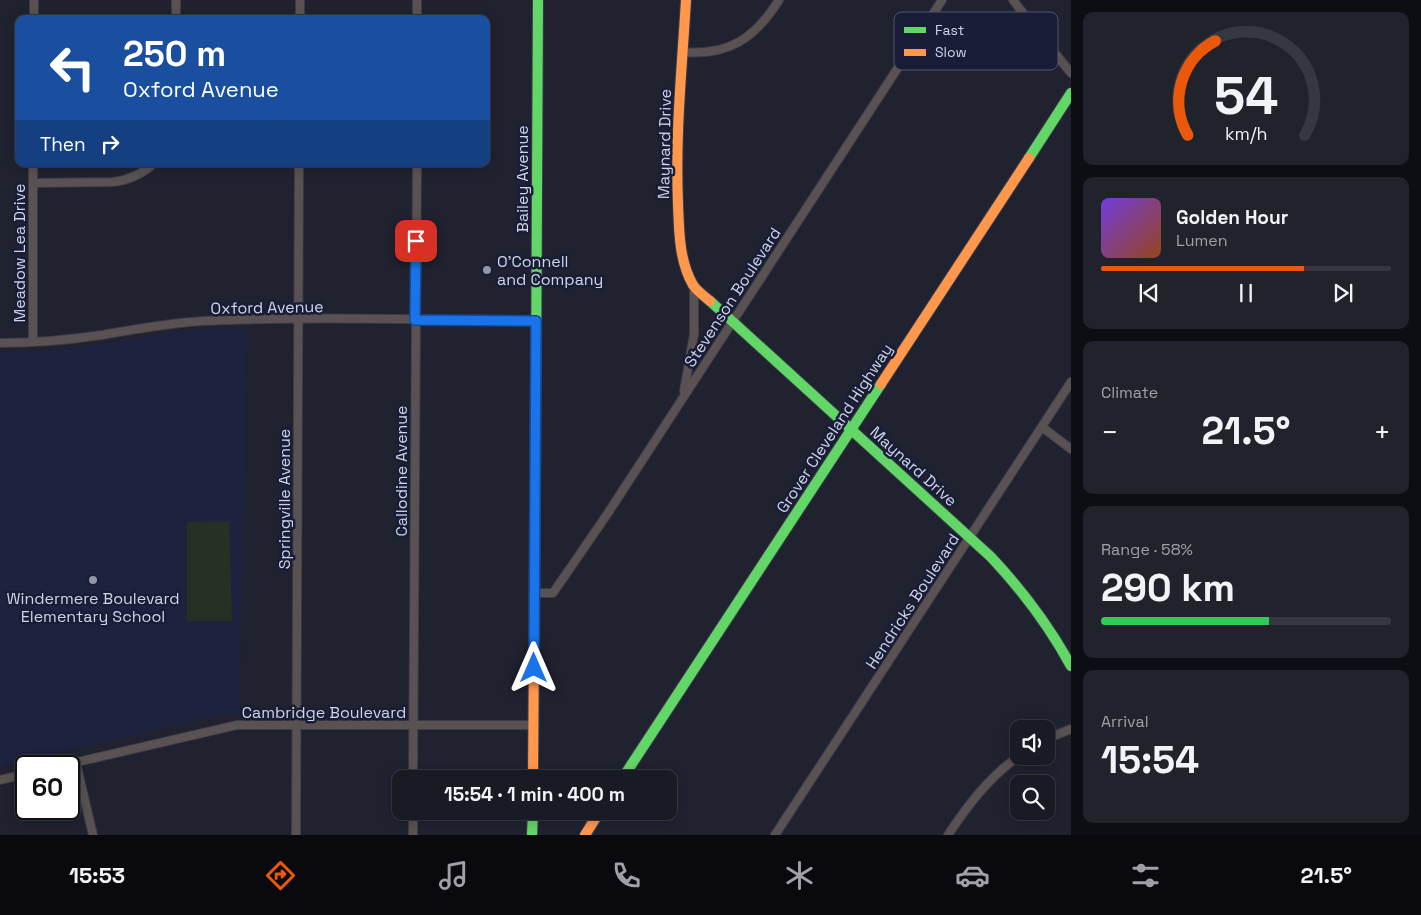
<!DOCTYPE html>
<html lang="en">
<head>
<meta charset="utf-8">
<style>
	:root { --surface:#181a24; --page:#21232c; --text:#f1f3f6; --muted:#9fa1a6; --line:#363841; --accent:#ea580c }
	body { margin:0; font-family:"Space Grotesk",sans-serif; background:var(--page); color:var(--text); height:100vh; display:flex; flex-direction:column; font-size:19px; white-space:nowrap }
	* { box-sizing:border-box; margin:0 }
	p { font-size:16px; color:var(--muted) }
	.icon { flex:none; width:28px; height:28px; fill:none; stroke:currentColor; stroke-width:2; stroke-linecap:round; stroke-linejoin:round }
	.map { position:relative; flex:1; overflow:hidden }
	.panel { display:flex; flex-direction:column; gap:12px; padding:12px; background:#0d0e14; width:350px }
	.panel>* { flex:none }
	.top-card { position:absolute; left:15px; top:15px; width:475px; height:152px; border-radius:10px; box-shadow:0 2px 12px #0003,0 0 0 1px var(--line); background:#1a4fa0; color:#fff; overflow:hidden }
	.fabs { position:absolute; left:1010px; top:720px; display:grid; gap:10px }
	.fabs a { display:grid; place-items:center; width:45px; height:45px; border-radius:10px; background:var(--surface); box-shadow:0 2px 12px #0003,0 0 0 1px var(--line); font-size:25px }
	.speed { position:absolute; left:15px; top:755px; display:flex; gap:10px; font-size:25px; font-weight:700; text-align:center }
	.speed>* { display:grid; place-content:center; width:65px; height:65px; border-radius:50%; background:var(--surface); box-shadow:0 2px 12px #0003,0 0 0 1px var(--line); line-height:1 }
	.speed .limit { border:2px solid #111; border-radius:8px; background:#fff; color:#111 }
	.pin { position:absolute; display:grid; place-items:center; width:42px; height:42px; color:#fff; margin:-21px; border-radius:10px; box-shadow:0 2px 8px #0006 }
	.me { position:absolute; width:55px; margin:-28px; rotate:0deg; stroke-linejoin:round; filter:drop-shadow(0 0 4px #0008) }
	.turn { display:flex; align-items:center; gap:18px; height:105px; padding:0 25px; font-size:22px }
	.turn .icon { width:65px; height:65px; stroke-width:2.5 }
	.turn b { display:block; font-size:35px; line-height:42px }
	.then { display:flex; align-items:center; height:48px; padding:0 25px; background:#0003; gap:10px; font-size:19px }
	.big { font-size:38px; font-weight:700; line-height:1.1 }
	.panel .widget { flex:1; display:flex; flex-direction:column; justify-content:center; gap:8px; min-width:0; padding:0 18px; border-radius:10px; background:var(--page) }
	.panel .dial { align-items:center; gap:0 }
	.dial svg { height:130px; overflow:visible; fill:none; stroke:var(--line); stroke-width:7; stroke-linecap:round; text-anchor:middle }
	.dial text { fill:var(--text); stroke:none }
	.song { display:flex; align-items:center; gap:15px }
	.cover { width:60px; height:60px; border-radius:8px; background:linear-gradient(135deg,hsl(260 70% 55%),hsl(20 70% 35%)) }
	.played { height:5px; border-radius:2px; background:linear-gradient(90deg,var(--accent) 70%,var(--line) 70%) }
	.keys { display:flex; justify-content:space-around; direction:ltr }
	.heat { display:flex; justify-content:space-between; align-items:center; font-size:28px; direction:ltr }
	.charge { height:8px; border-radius:4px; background:linear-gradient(90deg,#34c759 58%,var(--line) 0) }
	.trip { position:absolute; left:392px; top:770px; width:285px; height:50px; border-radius:10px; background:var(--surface); box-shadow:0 2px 12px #0003,0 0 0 1px var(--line); font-weight:700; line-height:50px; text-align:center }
	.dock { display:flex; height:80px; justify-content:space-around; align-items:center; background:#0a0a0e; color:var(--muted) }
	.dock .icon { width:35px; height:35px }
	.dock .current { color:var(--accent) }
	.dock b { font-size:22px; color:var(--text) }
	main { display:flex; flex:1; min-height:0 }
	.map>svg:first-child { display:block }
	.built { fill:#1d223f }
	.green { fill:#273123 }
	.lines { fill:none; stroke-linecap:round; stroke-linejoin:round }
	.street-casing { stroke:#3a3c48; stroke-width:10 }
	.fast-casing { stroke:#3a3c48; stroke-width:12 }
	.slow-casing { stroke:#3a3c48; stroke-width:12 }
	.street { stroke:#5a5152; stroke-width:8 }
	.fast { stroke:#63d668; stroke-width:10 }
	.slow { stroke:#ff974d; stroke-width:10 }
	.route-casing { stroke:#114b97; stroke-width:12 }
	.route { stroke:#1a73e8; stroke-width:9 }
	.poi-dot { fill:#9296a6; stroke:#191d37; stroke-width:2 }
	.labels { text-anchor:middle; stroke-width:5; stroke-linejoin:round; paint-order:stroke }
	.street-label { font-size:16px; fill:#cfd4e5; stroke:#191d37 }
	.poi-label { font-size:16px; fill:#cfd4e5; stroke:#191d37; text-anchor:start }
	.key { fill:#191d37; stroke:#50546b; stroke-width:1 }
	.key-label { font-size:14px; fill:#cfd4e5 }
</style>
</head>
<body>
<main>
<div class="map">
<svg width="1071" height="835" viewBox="0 0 1071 835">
	<rect width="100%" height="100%" fill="#202230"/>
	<polygon class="built" points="223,328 247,329 239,714 224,714 0,766 0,352 21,352 69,349 181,331"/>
	<polygon class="green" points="229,521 232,621 187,621 187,522"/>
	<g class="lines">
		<defs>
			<g id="street">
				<polyline points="417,0 417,19"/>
				<polyline points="1013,0 1036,30 1071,73"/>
				<polyline points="34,19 34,0"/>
				<polyline points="176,19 176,0"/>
				<polyline points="300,19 300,0"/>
				<path d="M 683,52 C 729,56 755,38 779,0"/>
				<path d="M 33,183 L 113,182 C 129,180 141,175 153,164"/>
				<polyline points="33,342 33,164"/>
				<path d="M 0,343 C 34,343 68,340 102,335 C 136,329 169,323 203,321 C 313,316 426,320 536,321"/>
				<polyline points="684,391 694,334 694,287"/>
				<polyline points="1042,427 1071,449"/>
				<polyline points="534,593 553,593 608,513 942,0"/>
				<polyline points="1046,739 1071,729"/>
				<polyline points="76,763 93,835"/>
				<polyline points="60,766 237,725 533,725"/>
				<polyline points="413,779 417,164"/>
				<polyline points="0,780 26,774"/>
				<polyline points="296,835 299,164"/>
				<polyline points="413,835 413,811"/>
				<polyline points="775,835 1071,382"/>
				<path d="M 948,835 C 968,805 989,777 1019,756"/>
			</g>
			<g id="fast">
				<polyline points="1029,158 1071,93"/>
				<path d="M 710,301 L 991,557 C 1022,590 1049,626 1071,666"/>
				<polyline points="536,378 538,0"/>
				<polyline points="622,779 881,384"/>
				<polyline points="532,835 533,811"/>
			</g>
			<g id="slow">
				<path d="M 686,0 C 682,68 675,135 678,203 C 679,230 679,261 693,285 C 697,291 704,296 710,301"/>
				<polyline points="881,384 1029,158"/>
				<polyline points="533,779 536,378"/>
				<polyline points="585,835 600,811"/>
			</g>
		</defs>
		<use href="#street" class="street-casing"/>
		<use href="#fast" class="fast-casing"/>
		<use href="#slow" class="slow-casing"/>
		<use href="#street" class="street"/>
		<use href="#fast" class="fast"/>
		<use href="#slow" class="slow"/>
	</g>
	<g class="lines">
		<defs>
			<polyline id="route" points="416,241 415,320 536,321 534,668"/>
		</defs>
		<use href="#route" class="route-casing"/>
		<use href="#route" class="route"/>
	</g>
	<g class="poi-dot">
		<circle cx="487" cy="270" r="5"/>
		<circle cx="93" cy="580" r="5"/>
	</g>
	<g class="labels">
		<g class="street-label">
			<text transform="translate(664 144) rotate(-89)" y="6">Maynard Drive</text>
			<text transform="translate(522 179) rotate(-90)" y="6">Bailey Avenue</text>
			<text transform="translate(19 253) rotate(-90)" y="6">Meadow Lea Drive</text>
			<text transform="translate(732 297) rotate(-57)" y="6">Stevenson Boulevard</text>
			<text transform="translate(267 307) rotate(-1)" y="6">Oxford Avenue</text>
			<text transform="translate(834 428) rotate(-57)" y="6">Grover Cleveland Highway</text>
			<text transform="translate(914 466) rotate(42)" y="6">Maynard Drive</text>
			<text transform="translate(401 471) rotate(-90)" y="6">Callodine Avenue</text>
			<text transform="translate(284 499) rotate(-90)" y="6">Springville Avenue</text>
			<text transform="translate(912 601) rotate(-57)" y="6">Hendricks Boulevard</text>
			<text x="324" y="718">Cambridge Boulevard</text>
		</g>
		<g class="poi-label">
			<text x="497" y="267">O’Connell<tspan x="497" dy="18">and Company</tspan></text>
			<text x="93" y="604" text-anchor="middle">Windermere Boulevard<tspan x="93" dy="18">Elementary School</tspan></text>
		</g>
	</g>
	<rect x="894" y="12" width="164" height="58" rx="8" class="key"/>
	<rect x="904" y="27" width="22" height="6" fill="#63d668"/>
	<rect x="904" y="49" width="22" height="7" fill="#ff974d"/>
	<g class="key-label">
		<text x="935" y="35">Fast</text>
		<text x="935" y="57">Slow</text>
	</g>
</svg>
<div class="fabs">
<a><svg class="icon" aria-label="sound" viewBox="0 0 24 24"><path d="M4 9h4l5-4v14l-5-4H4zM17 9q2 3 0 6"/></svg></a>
<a><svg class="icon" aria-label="search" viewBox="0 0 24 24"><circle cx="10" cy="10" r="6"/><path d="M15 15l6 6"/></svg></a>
</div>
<div class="speed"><div class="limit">60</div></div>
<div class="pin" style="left:416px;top:241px;background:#d93025"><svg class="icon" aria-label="arrive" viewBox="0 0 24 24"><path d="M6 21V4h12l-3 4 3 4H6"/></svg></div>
<svg class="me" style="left:534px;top:668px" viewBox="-20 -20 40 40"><path d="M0-17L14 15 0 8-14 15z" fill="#1a73e8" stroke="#fff" stroke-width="4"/></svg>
<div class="trip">15:54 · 1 min · 400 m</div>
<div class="top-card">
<div class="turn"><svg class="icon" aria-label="left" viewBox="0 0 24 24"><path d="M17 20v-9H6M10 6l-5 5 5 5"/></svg><div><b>250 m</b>Oxford Avenue</div></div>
<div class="then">Then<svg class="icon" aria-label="right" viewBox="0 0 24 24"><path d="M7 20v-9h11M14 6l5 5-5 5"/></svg></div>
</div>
</div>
<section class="panel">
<div class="widget dial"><svg viewBox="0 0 100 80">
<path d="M14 69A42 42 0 1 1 86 69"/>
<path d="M14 69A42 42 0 0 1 31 11" stroke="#ea580c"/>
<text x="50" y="56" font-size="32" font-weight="700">54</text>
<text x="50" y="72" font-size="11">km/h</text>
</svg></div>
<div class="widget">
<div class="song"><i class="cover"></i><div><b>Golden Hour</b><p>Lumen</p></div></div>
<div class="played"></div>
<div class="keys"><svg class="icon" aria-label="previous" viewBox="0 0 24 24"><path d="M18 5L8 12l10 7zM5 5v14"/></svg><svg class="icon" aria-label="pause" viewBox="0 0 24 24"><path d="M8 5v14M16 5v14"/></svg><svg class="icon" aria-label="next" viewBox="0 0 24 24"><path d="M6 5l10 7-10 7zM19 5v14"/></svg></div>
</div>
<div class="widget"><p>Climate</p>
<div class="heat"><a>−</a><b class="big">21.5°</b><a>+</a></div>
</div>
<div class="widget"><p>Range · 58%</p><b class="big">290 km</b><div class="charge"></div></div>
<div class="widget"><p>Arrival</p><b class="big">15:54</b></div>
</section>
</main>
<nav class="dock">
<b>15:53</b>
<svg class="icon current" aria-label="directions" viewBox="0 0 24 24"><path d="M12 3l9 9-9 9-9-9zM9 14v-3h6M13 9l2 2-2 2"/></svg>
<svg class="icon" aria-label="music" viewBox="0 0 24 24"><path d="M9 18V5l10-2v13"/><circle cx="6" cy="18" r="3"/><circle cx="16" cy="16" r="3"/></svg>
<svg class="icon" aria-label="phone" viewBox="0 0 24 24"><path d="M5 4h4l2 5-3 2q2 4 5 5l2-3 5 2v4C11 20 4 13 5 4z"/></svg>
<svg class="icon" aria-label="climate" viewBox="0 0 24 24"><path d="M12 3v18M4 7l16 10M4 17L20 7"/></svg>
<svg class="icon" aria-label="car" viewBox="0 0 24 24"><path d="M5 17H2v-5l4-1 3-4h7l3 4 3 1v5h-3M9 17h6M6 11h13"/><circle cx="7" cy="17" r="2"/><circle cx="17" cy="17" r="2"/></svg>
<svg class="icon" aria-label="filters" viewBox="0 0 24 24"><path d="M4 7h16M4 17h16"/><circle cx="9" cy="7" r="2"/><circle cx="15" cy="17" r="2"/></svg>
<b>21.5°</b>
</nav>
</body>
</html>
